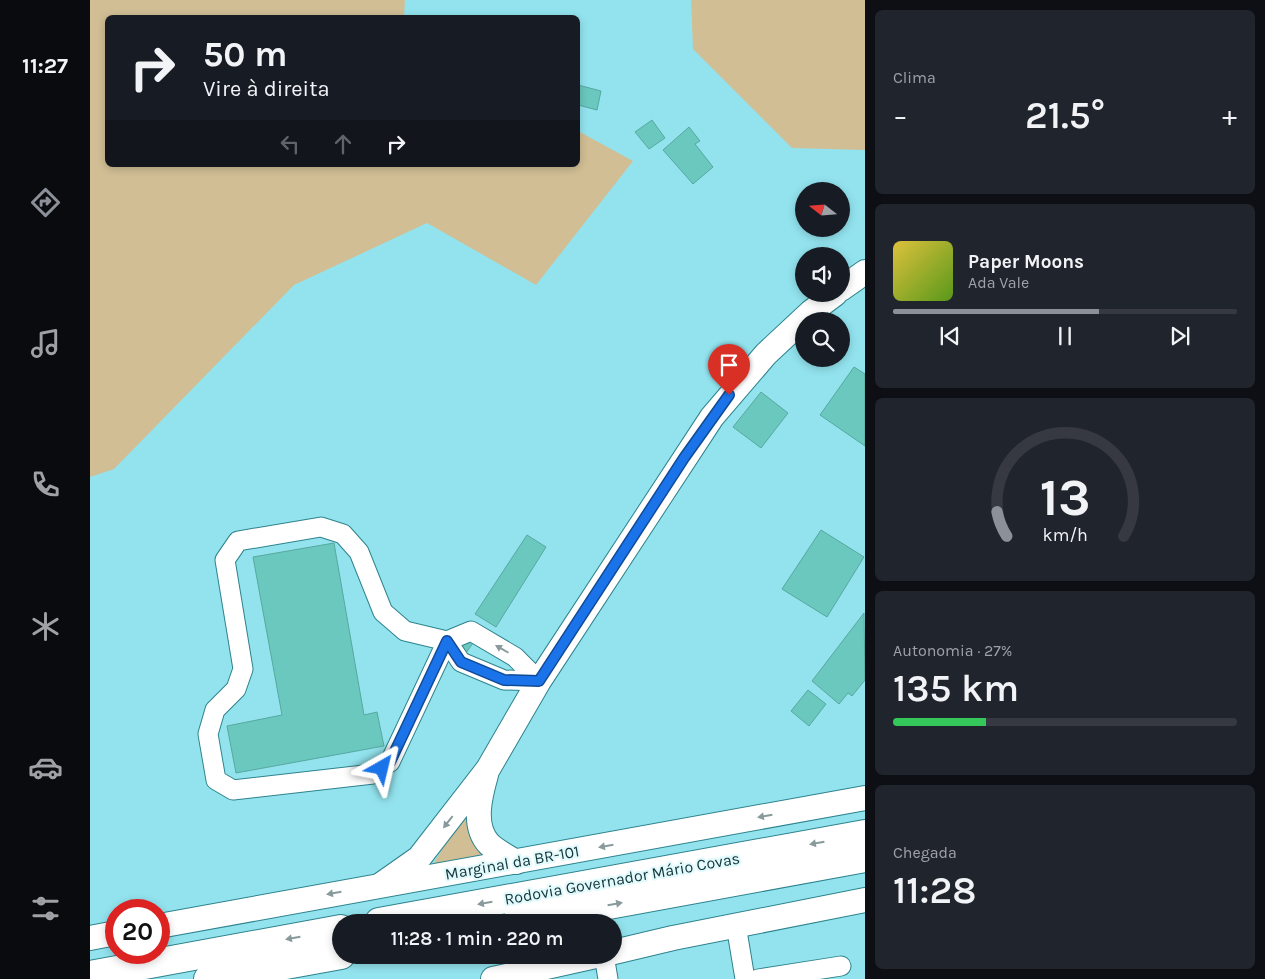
<!DOCTYPE html>
<html lang="pt">
<head>
<meta charset="utf-8">
<style>
	:root { --surface:#171b24; --page:#20242c; --text:#f1f3f6; --muted:#9ea1a6; --line:#363941; --accent:#8c9099 }
	body { margin:0; font-family:Karla,sans-serif; background:var(--page); color:var(--text); height:100vh; display:flex; flex-direction:column; font-size:19px; white-space:nowrap }
	* { box-sizing:border-box; margin:0 }
	p { font-size:16px; color:var(--muted) }
	.icon { flex:none; width:28px; height:28px; fill:none; stroke:currentColor; stroke-width:2; stroke-linecap:round; stroke-linejoin:round }
	.map { position:relative; flex:1; overflow:hidden }
	.panel { display:flex; flex-direction:column; gap:10px; padding:10px; background:#0d0f14; width:400px }
	.panel>* { flex:none }
	.guide { position:absolute; left:15px; top:15px; width:475px; height:152px; border-radius:8px; box-shadow:0 2px 8px #0003; background:#171b24; color:var(--text); overflow:hidden }
	.needle { width:32px; rotate:287deg }
	.fabs { position:absolute; left:705px; top:182px; display:grid; gap:10px }
	.fabs a { display:grid; place-items:center; width:55px; height:55px; border-radius:50%; background:var(--surface); box-shadow:0 2px 8px #0003; font-size:25px }
	.speed { position:absolute; left:15px; top:899px; display:flex; gap:10px; font-size:25px; font-weight:700; text-align:center }
	.speed>* { display:grid; place-content:center; width:65px; height:65px; border-radius:50%; background:var(--surface); box-shadow:0 2px 8px #0003; line-height:1 }
	.speed .limit { border:8px solid #d22; background:#fff; color:#111 }
	.pin { position:absolute; display:grid; place-items:center; width:42px; height:42px; color:#fff; margin:-51px -21px; border-radius:50% 50% 50% 0; rotate:-45deg; box-shadow:0 0 5px #0007 }
	.pin .icon { rotate:45deg }
	.me { position:absolute; width:55px; margin:-28px; rotate:37deg; stroke-linejoin:round; filter:drop-shadow(0 0 4px #0008) }
	.turn { display:flex; align-items:center; gap:18px; height:105px; padding:0 15px; font-size:22px }
	.turn .icon { width:65px; height:65px; stroke-width:2.5 }
	.turn b { display:block; font-size:35px; line-height:42px }
	.lanes { display:flex; align-items:center; height:48px; padding:0 15px; background:#0003; justify-content:center; gap:25px; direction:ltr }
	.lanes .off { opacity:.35 }
	.big { font-size:38px; font-weight:600; line-height:1.1 }
	.panel .card { flex:1; display:flex; flex-direction:column; justify-content:center; gap:8px; min-width:0; padding:0 18px; border-radius:8px; background:var(--page) }
	.panel .dial { align-items:center; gap:0 }
	.dial svg { height:130px; overflow:visible; fill:none; stroke:var(--line); stroke-width:7; stroke-linecap:round; text-anchor:middle }
	.dial text { fill:var(--text); stroke:none }
	.song { display:flex; align-items:center; gap:15px }
	.cover { width:60px; height:60px; border-radius:8px; background:linear-gradient(135deg,hsl(50 70% 55%),hsl(90 70% 35%)) }
	.played { height:5px; border-radius:2px; background:linear-gradient(90deg,var(--accent) 60%,var(--line) 60%) }
	.keys { display:flex; justify-content:space-around; direction:ltr }
	.heat { display:flex; justify-content:space-between; align-items:center; font-size:28px; direction:ltr }
	.charge { height:8px; border-radius:4px; background:linear-gradient(90deg,#34c759 27%,var(--line) 0) }
	.trip { position:absolute; left:242px; top:914px; width:290px; height:50px; border-radius:25px; background:var(--surface); box-shadow:0 2px 8px #0003; font-weight:600; line-height:50px; text-align:center }
	main { display:flex; flex:1; min-height:0 }
	.dock { display:flex; flex-direction:column; width:90px; justify-content:space-around; align-items:center; background:#090b0e; color:var(--muted) }
	.dock .icon { width:35px; height:35px }
	.dock .current { color:var(--accent) }
	.dock b { font-size:22px; color:var(--text) }
	.map>svg:first-child { display:block }
	.green { fill:#d1be95 }
	.building { fill:#6ac8be; stroke:#57a8a0 }
	.lines { fill:none; stroke-linecap:round; stroke-linejoin:round }
	.minor-casing { stroke:#2e838d; stroke-width:21 }
	.major-casing { stroke:#2e838d; stroke-width:26 }
	.highway-casing { stroke:#2e838d; stroke-width:30 }
	.minor { stroke:#fff; stroke-width:19 }
	.major { stroke:#fff; stroke-width:24 }
	.highway { stroke:#fff; stroke-width:28 }
	.oneway { fill:#899a9c }
	.route-casing { stroke:#114b97; stroke-width:12 }
	.route { stroke:#1a73e8; stroke-width:9 }
	.labels { text-anchor:middle; stroke-width:4.5; stroke-linejoin:round; paint-order:stroke }
	.street-label { font-size:16px; fill:#13363a; stroke:#e3fafd }
</style>
</head>
<body>
<main>
<nav class="dock">
<b>11:27</b>
<svg class="icon current" aria-label="directions" viewBox="0 0 24 24"><path d="M12 3l9 9-9 9-9-9zM9 14v-3h6M13 9l2 2-2 2"/></svg>
<svg class="icon" aria-label="music" viewBox="0 0 24 24"><path d="M9 18V5l10-2v13"/><circle cx="6" cy="18" r="3"/><circle cx="16" cy="16" r="3"/></svg>
<svg class="icon" aria-label="phone" viewBox="0 0 24 24"><path d="M5 4h4l2 5-3 2q2 4 5 5l2-3 5 2v4C11 20 4 13 5 4z"/></svg>
<svg class="icon" aria-label="climate" viewBox="0 0 24 24"><path d="M12 3v18M4 7l16 10M4 17L20 7"/></svg>
<svg class="icon" aria-label="car" viewBox="0 0 24 24"><path d="M5 17H2v-5l4-1 3-4h7l3 4 3 1v5h-3M9 17h6M6 11h13"/><circle cx="7" cy="17" r="2"/><circle cx="17" cy="17" r="2"/></svg>
<svg class="icon" aria-label="filters" viewBox="0 0 24 24"><path d="M4 7h16M4 17h16"/><circle cx="9" cy="7" r="2"/><circle cx="15" cy="17" r="2"/></svg>
</nav>
<div class="map">
<svg width="775" height="979" viewBox="0 0 775 979">
	<rect width="100%" height="100%" fill="#92e3ee"/>
	<g class="green">
		<polygon points="0,0 315,0 314,17 18,18 18,165 488,165 488,131 543,161 446,285 337,223 204,285 24,469 0,477"/>
		<polygon points="601,0 775,0 775,150 702,148 603,49"/>
		<polygon points="383,799 394,855 339,871"/>
	</g>
	<g class="building">
		<polygon points="488,85 511,91 507,110 488,105"/>
		<polygon points="562,120 575,138 559,149 545,132"/>
		<polygon points="599,127 610,141 605,144 623,167 603,184 573,150"/>
		<polygon points="764,367 775,374 775,446 730,415"/>
		<polygon points="671,392 698,413 671,448 643,427"/>
		<polygon points="731,530 774,557 737,617 692,589"/>
		<polygon points="437,535 456,547 406,627 385,614"/>
		<polygon points="244,543 274,715 287,712 294,746 146,773 137,726 192,715 163,557"/>
		<polygon points="774,613 775,680 762,696 758,693 749,704 722,681"/>
		<polygon points="373,636 383,643 376,653 366,646"/>
		<polygon points="718,690 736,704 719,726 701,711"/>
	</g>
	<g class="lines">
		<defs>
			<g id="minor">
				<polyline points="357,641 300,762 283,774 143,790 126,780 118,734 125,710 146,689 153,669 135,560 148,541 231,527 253,534 269,552 293,612 315,631 357,641 381,631 425,657 449,681"/>
				<polyline points="357,641 371,662 414,680 449,681"/>
				<polyline points="646,925 655,979"/>
				<polyline points="514,955 518,979"/>
				<polyline points="668,979 751,966"/>
			</g>
			<g id="major">
				<polyline points="751,289 775,272"/>
				<path d="M 396,775 C 390,796 382,826 399,844 C 406,851 418,857 426,862"/>
				<polyline points="292,884 329,858 398,769 449,681 622,417 676,354 721,312 745,294"/>
				<polyline points="69,926 775,798"/>
				<polyline points="0,938 26,933"/>
				<polyline points="524,952 583,938 775,900"/>
				<polyline points="403,979 510,955"/>
			</g>
			<g id="highway">
				<polyline points="289,922 775,834"/>
				<polyline points="426,922 775,858"/>
				<polyline points="0,975 251,929"/>
				<polyline points="118,979 251,955"/>
			</g>
		</defs>
		<use href="#minor" class="minor-casing"/>
		<use href="#major" class="major-casing"/>
		<use href="#highway" class="highway-casing"/>
		<use href="#minor" class="minor"/>
		<use href="#major" class="major"/>
		<use href="#highway" class="highway"/>
	</g>
	<defs><path id="oneway-solid" d="M-6-.8H1V-3.2L6.5 0L1 3.2V.8H-6Z" transform="scale(1.25)"/></defs>
	<g class="oneway">
		<use href="#oneway-solid" transform="translate(412 649) rotate(-150)"/>
		<use href="#oneway-solid" transform="translate(675 816) rotate(170)"/>
		<use href="#oneway-solid" transform="translate(358 822) rotate(128)"/>
		<use href="#oneway-solid" transform="translate(727 843) rotate(170)"/>
		<use href="#oneway-solid" transform="translate(516 846) rotate(170)"/>
		<use href="#oneway-solid" transform="translate(244 893) rotate(170)"/>
		<use href="#oneway-solid" transform="translate(395 903) rotate(170)"/>
		<use href="#oneway-solid" transform="translate(525 904) rotate(-10)"/>
		<use href="#oneway-solid" transform="translate(203 938) rotate(170)"/>
	</g>
	<g class="lines">
		<defs>
			<polyline id="route" points="292,768 300,762 357,641 371,662 414,680 449,681 594,458 639,395"/>
		</defs>
		<use href="#route" class="route-casing"/>
		<use href="#route" class="route"/>
	</g>
	<g class="labels">
		<g class="street-label">
			<text transform="translate(422 862) rotate(-10)" y="6">Marginal da BR-101</text>
			<text transform="translate(532 878) rotate(-10)" y="6">Rodovia Governador Mário Covas</text>
		</g>
	</g>
</svg>
<div class="fabs">
<a><svg class="needle" viewBox="-14 -14 28 28"><path d="M0-13l5 13h-10z" fill="#e53935"/><path d="M0 13l5-13h-10z" fill="#9ea1a6"/></svg></a>
<a><svg class="icon" aria-label="sound" viewBox="0 0 24 24"><path d="M4 9h4l5-4v14l-5-4H4zM17 9q2 3 0 6"/></svg></a>
<a><svg class="icon" aria-label="search" viewBox="0 0 24 24"><circle cx="10" cy="10" r="6"/><path d="M15 15l6 6"/></svg></a>
</div>
<div class="speed"><div class="limit">20</div></div>
<div class="pin" style="left:639px;top:395px;background:#d93025"><svg class="icon" aria-label="arrive" viewBox="0 0 24 24"><path d="M6 21V4h12l-3 4 3 4H6"/></svg></div>
<svg class="me" style="left:292px;top:768px" viewBox="-20 -20 40 40"><path d="M0-17L14 15 0 8-14 15z" fill="#1a73e8" stroke="#fff" stroke-width="4"/></svg>
<div class="trip">11:28 · 1 min · 220 m</div>
<div class="guide">
<div class="turn"><svg class="icon" aria-label="right" viewBox="0 0 24 24"><path d="M7 20v-9h11M14 6l5 5-5 5"/></svg><div><b>50 m</b>Vire à direita</div></div>
<div class="lanes"><svg class="icon off" aria-label="left" viewBox="0 0 24 24"><path d="M17 20v-9H6M10 6l-5 5 5 5"/></svg><svg class="icon off" aria-label="ahead" viewBox="0 0 24 24"><path d="M12 20V5M6 11l6-6 6 6"/></svg><svg class="icon" aria-label="right" viewBox="0 0 24 24"><path d="M7 20v-9h11M14 6l5 5-5 5"/></svg></div>
</div>
</div>
<section class="panel">
<div class="card"><p>Clima</p>
<div class="heat"><a>−</a><b class="big">21.5°</b><a>+</a></div>
</div>
<div class="card">
<div class="song"><i class="cover"></i><div><b>Paper Moons</b><p>Ada Vale</p></div></div>
<div class="played"></div>
<div class="keys"><svg class="icon" aria-label="previous" viewBox="0 0 24 24"><path d="M18 5L8 12l10 7zM5 5v14"/></svg><svg class="icon" aria-label="pause" viewBox="0 0 24 24"><path d="M8 5v14M16 5v14"/></svg><svg class="icon" aria-label="next" viewBox="0 0 24 24"><path d="M6 5l10 7-10 7zM19 5v14"/></svg></div>
</div>
<div class="card dial"><svg viewBox="0 0 100 80">
<path d="M14 69A42 42 0 1 1 86 69"/>
<path d="M14 69A42 42 0 0 1 8 54" stroke="#8c9099"/>
<text x="50" y="56" font-size="32" font-weight="700">13</text>
<text x="50" y="72" font-size="11">km/h</text>
</svg></div>
<div class="card"><p>Autonomia · 27%</p><b class="big">135 km</b><div class="charge"></div></div>
<div class="card"><p>Chegada</p><b class="big">11:28</b></div>
</section>
</main>
</body>
</html>
